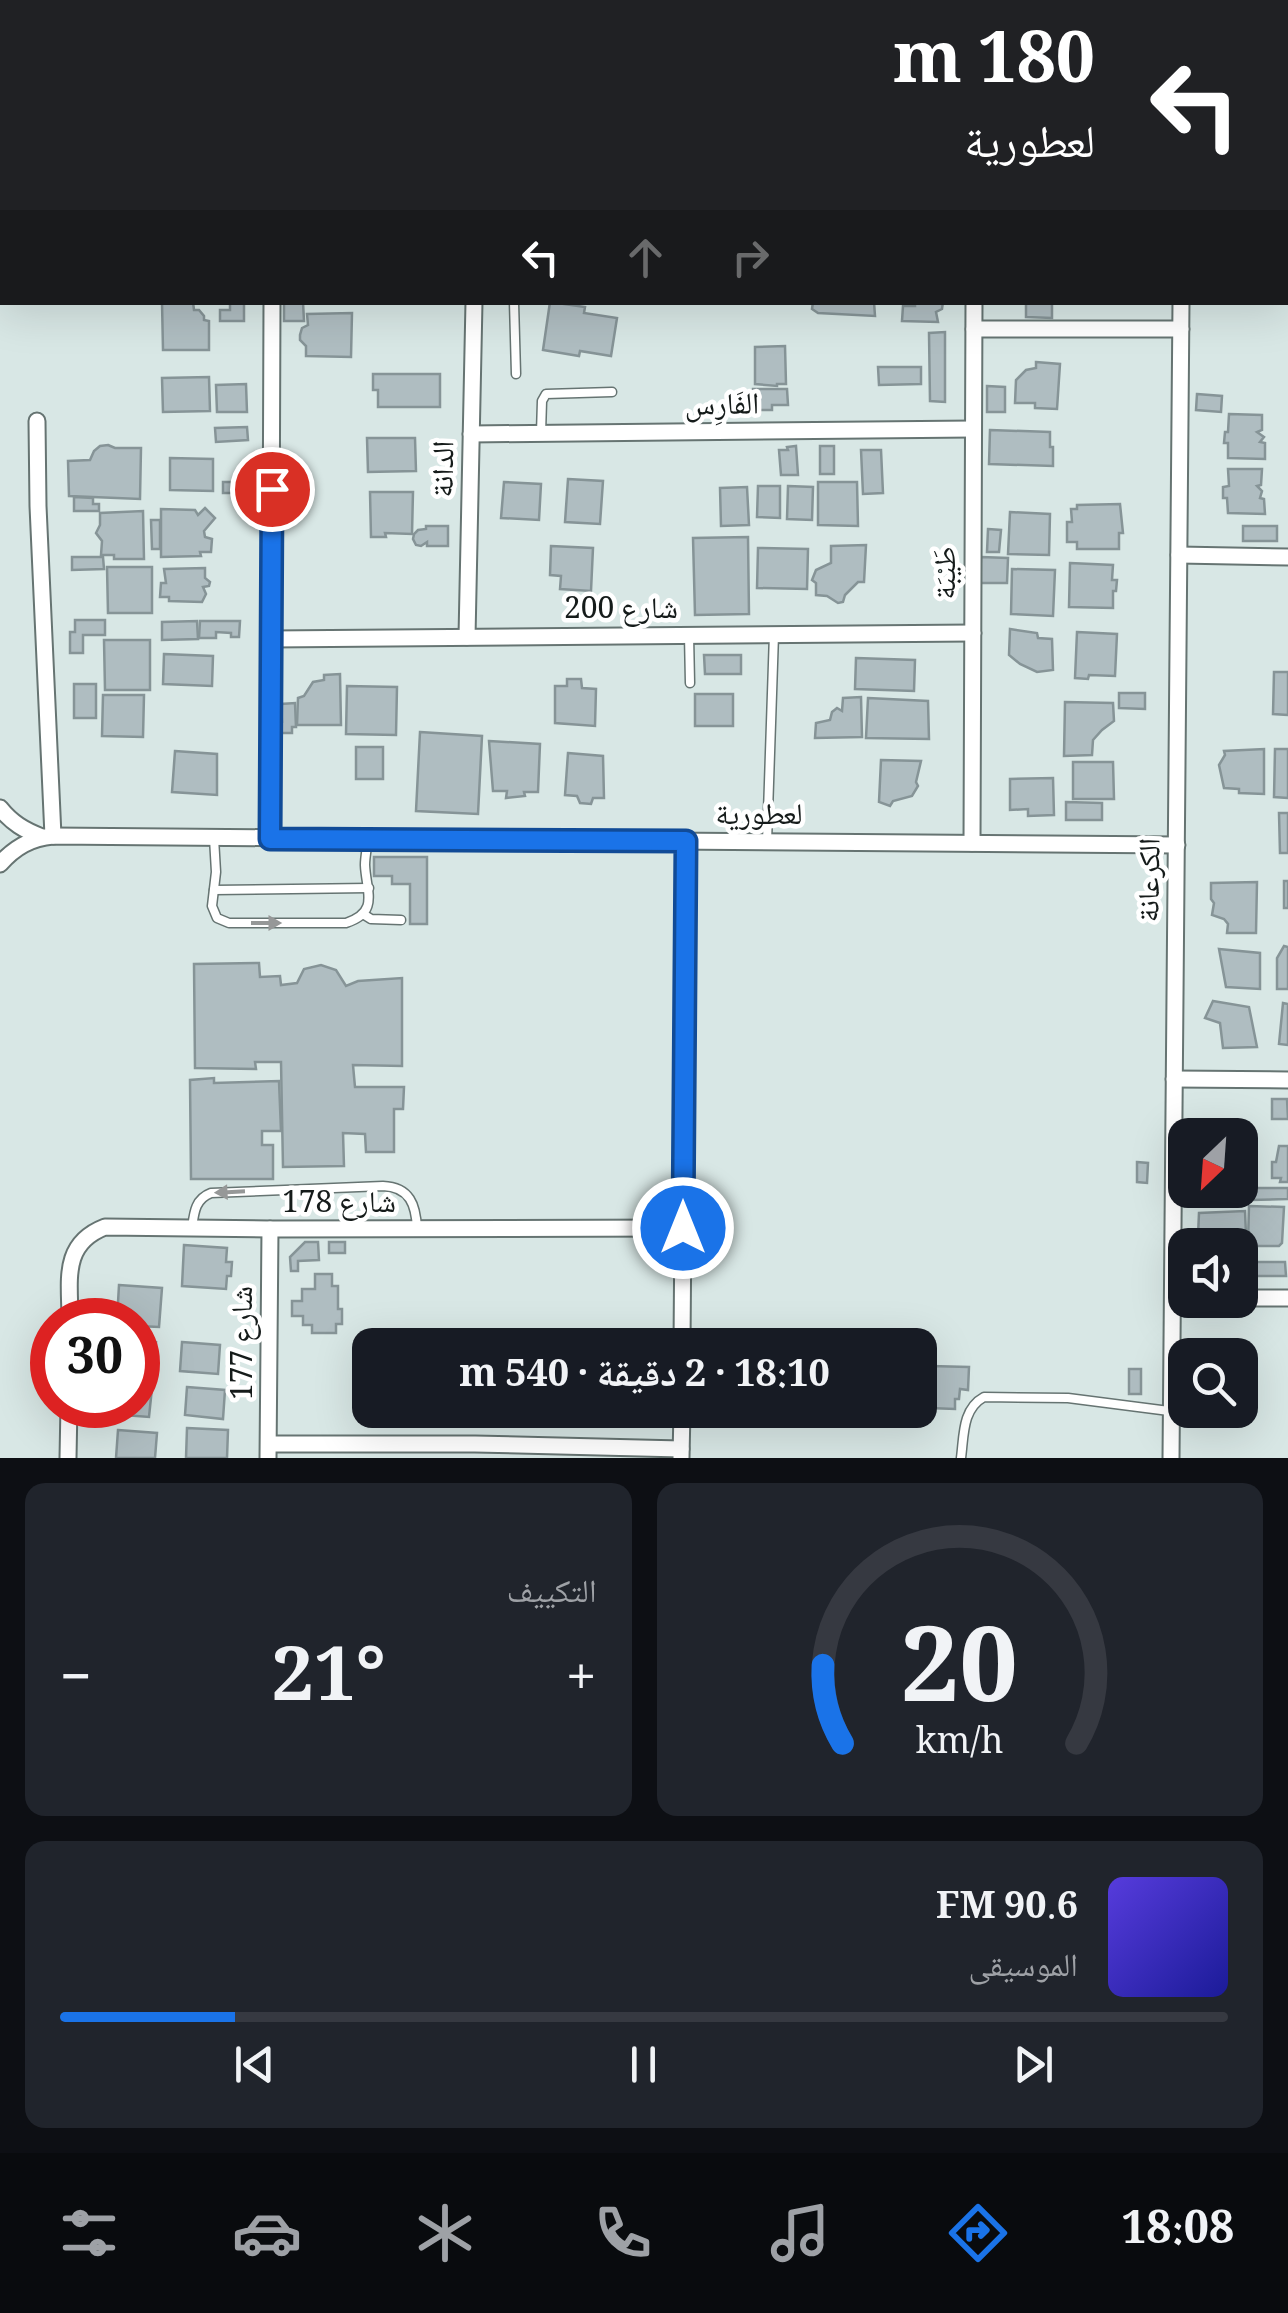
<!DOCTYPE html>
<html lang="ar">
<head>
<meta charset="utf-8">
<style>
	:root { --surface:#171b24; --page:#20242c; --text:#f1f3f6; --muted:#9ea1a6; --line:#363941; --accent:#1a73e8 }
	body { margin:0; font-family:Georgia,"Noto Naskh Arabic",serif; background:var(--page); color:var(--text); direction:rtl; height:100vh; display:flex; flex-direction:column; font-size:38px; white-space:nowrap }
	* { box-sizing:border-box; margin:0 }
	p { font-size:32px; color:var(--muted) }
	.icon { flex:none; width:55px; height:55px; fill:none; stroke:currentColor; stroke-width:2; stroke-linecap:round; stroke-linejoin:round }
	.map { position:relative; height:1458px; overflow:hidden; direction:ltr }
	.drawer { display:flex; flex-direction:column; gap:25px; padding:25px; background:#0d0f14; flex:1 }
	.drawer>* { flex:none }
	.hud { position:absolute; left:0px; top:0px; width:1290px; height:305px; box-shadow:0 10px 40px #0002; direction:rtl; background:#202124; color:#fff; overflow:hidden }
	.needle { width:65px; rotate:205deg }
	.buttons { position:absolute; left:1168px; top:1118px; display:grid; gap:20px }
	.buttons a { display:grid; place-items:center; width:90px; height:90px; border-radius:20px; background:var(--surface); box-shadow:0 10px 40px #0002; font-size:50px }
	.speed { position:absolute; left:30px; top:1298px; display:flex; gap:20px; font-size:50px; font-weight:700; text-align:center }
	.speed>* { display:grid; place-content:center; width:130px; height:130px; border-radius:50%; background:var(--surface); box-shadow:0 10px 40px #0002; line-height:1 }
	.speed .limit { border:15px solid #d22; background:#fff; color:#111 }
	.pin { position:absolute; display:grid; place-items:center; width:85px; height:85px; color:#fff; margin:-42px; border:5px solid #fff; border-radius:50%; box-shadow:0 2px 10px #0007 }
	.me { position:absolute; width:110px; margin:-55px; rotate:0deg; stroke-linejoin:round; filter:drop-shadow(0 0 8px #0008) }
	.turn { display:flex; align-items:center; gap:35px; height:210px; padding:0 30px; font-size:45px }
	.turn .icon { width:130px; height:130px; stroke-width:2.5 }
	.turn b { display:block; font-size:70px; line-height:85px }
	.lanes { display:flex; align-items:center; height:95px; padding:0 30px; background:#0003; justify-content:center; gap:50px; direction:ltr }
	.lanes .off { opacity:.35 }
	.big { font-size:75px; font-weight:800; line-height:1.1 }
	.drawer .widget { flex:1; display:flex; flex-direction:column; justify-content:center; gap:15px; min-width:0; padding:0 35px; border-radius:20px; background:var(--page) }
	.drawer .dial { align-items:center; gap:0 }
	.dial svg { height:260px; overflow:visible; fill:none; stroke:var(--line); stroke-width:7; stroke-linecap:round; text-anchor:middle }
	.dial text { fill:var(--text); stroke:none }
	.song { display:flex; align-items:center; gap:30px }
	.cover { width:120px; height:120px; border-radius:15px; background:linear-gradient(135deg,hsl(250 70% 55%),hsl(240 70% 35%)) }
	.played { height:10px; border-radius:5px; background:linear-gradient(90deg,var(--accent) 15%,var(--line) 15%) }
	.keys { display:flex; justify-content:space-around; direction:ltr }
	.heat { display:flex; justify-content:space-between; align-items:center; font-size:55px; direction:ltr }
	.drawer .tiles { flex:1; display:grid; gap:25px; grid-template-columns:1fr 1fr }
	.widget:last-child { grid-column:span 2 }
	.trip { position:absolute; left:352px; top:1328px; width:585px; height:100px; border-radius:20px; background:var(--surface); box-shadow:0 10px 40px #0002; font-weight:800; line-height:100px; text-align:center; direction:rtl }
	.tab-bar { display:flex; height:160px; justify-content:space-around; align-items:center; background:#090b0e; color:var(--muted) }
	.tab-bar .icon { width:70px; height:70px }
	.tab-bar .current { color:var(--accent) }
	.tab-bar b { font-size:45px; color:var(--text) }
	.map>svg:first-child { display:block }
	.building { fill:#afbdc1; stroke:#869497; stroke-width:2.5 }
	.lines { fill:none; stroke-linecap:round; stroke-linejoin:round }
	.lane-casing { stroke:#667472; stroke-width:11 }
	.street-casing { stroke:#667472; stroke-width:19 }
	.lane { stroke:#fff; stroke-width:8 }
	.street { stroke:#fff; stroke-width:15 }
	.oneway { fill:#969898 }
	.route-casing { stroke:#114b97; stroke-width:25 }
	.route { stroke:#1a73e8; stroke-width:18 }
	.labels { text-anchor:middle; stroke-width:9; stroke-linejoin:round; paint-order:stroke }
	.street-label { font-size:30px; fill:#151b1a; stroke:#fff }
</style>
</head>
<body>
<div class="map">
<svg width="1288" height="1458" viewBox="0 0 1288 1458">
	<rect width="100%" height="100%" fill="#d8e7e5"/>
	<g class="building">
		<rect x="183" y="0" width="134" height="2"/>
		<rect x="1004" y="0" width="49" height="2"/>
		<rect x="1085" y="0" width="41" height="2"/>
		<polygon points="162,302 193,302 194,310 199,310 204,316 204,320 209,321 209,350 163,350"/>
		<polygon points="230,302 244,302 244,321 220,321 220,310 230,310"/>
		<polygon points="284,302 303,302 304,321 284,321"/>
		<polygon points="550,302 585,307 584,313 617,318 611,356 580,351 579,356 543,350"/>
		<polygon points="813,302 874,302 875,316 818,313 812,309"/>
		<polygon points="915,302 943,302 942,309 936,312 938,322 902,321 903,306 915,306"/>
		<polygon points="1026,302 1052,302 1052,318 1026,317"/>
		<polygon points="352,313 351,357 306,356 306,346 300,340 300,335 302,328 308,325 307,314"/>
		<polygon points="945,332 945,402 930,401 929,333"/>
		<polygon points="785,346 786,384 777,384 777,386 755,384 755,347"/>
		<polygon points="1036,362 1060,364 1057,409 1035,408 1035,403 1015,403 1016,380 1026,370 1036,368"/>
		<polygon points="878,367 921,367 921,384 879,385"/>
		<polygon points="373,374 440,374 440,407 378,407 378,390 373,390"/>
		<polygon points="209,377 210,411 163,412 162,378"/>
		<polygon points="246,384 247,412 217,412 216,385"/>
		<polygon points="987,386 1005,387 1005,412 987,412"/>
		<polygon points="753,389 787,389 788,405 772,405 772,410 752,410"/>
		<polygon points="1197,394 1222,396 1221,412 1196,410"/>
		<polygon points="1229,414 1262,415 1262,430 1257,432 1264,437 1260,442 1265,443 1265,459 1228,458 1228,443 1224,443 1225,432 1228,432"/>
		<polygon points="247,427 248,440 216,442 215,428"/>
		<polygon points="990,430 1050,432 1050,447 1053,447 1053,466 989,464"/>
		<polygon points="367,438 415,438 416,471 368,472"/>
		<polygon points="108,445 115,448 141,448 140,499 69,496 68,461 90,460 94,451 100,446"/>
		<polygon points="796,446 798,475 781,475 779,450 788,450 787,447"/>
		<rect x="820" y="446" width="14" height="28"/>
		<polygon points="861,450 881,450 883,493 863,494"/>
		<polygon points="170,458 213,459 213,491 170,490"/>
		<polygon points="1228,469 1262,469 1261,485 1257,486 1262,491 1260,498 1264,499 1265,514 1228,513 1227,498 1223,498 1223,487 1229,486"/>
		<polygon points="568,479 603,481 600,524 565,522"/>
		<polygon points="223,482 245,482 244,493 223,493"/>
		<polygon points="504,482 541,484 539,520 501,518"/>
		<polygon points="818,482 857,482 858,526 818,525"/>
		<polygon points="758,486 780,486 780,518 757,517"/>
		<polygon points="788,486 813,487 812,520 787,519"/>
		<polygon points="747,487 749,525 721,526 720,488"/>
		<polygon points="370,492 413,492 412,534 385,533 386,537 371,537"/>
		<polygon points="74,497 93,498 93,504 99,504 99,511 74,511"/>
		<polygon points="1120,504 1123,533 1119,533 1119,549 1077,549 1077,542 1067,542 1067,522 1072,522 1071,509 1077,509 1077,505"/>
		<polygon points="205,508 215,518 204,531 205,537 212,539 211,552 200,552 201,556 161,557 161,509 195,510 198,515"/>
		<polygon points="143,511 144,559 114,559 114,555 101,555 102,541 96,533 100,525 100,513"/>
		<polygon points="1010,512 1050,514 1049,555 1008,554"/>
		<polygon points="151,520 160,520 160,549 152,549"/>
		<polygon points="426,526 448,526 448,546 427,546 427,542 421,546 416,545 413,539 414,534 418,530 426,529"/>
		<rect x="1243" y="526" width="34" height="15"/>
		<polygon points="988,529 1001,530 999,552 987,552"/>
		<polygon points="748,537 749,614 695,615 693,538"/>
		<polygon points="866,545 864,582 858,582 845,595 843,602 838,603 827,596 816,595 816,583 812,580 816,570 831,563 831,546"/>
		<polygon points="551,546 593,548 591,591 560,589 561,576 550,575"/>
		<polygon points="758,548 808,549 807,589 757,588"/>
		<polygon points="72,557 103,557 104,569 72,570"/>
		<polygon points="981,557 1008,558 1007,583 980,583"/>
		<polygon points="1070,563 1113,565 1112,580 1117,580 1116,591 1113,591 1113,608 1069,607"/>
		<polygon points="107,567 152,567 152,613 108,613"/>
		<polygon points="205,568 205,578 210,582 209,586 203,587 206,594 202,602 169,601 169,597 160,597 161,583 166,583 164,569"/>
		<polygon points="1012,569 1055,570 1053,616 1011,614"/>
		<polygon points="75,620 105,620 105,635 83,635 83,653 70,653 70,632 75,632"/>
		<polygon points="197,621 198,639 162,640 162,622"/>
		<polygon points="200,621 240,621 239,637 231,637 231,633 216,632 216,638 199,638"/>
		<polygon points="1010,629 1037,633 1038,638 1052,639 1053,670 1037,672 1020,664 1009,655"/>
		<polygon points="1077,632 1117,634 1115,676 1089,675 1088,679 1075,678"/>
		<polygon points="104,640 150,640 150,690 105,690"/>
		<polygon points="164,654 213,656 212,686 163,684"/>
		<polygon points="704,655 741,655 741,674 705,674"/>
		<polygon points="856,658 915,660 914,691 855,689"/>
		<polygon points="1274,672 1288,672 1288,715 1273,714"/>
		<polygon points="340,674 341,725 297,725 298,698 304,696 313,682 324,680 324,675"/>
		<polygon points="567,679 581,679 582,688 596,689 595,726 555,723 555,686 567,686"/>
		<rect x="74" y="684" width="22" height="34"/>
		<polygon points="347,686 397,687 396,735 346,734"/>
		<polygon points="1119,693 1145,693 1145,709 1119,708"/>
		<rect x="695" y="694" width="38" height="32"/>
		<polygon points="103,695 144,695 143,737 102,736"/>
		<polygon points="861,697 862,737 815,738 816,723 830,720 832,712 837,708 842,711 843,698"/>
		<polygon points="868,698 928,701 929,739 866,738"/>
		<polygon points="1065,702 1113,703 1114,721 1102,730 1093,740 1092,755 1064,756"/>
		<polygon points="295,703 296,727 292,727 292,733 277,733 277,723 282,722 281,704"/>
		<polygon points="420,732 482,736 478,814 416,811"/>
		<polygon points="489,741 540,744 538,792 524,792 525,796 506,798 507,791 493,791"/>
		<rect x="356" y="747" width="27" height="32"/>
		<polygon points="1264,749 1264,794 1239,793 1239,789 1224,788 1219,765 1225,755 1224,751"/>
		<polygon points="1275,749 1288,749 1288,798 1274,797"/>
		<polygon points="175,751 217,754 217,795 172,792"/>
		<polygon points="568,753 603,756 604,798 593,798 591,804 580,803 577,796 565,795"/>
		<polygon points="881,760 921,761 916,782 918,786 912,796 893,801 890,806 879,802"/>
		<polygon points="1073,762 1113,762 1114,799 1073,799"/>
		<polygon points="1053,778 1054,815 1028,816 1028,809 1010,810 1010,779"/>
		<polygon points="1066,802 1102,803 1102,820 1066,820"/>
		<polygon points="1279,813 1288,813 1288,853 1280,853"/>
		<polygon points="374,857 427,857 427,924 410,924 410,884 392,884 392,876 374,876"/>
		<rect x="1284" y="881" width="4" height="27"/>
		<polygon points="1257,882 1256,933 1227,933 1228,924 1224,919 1212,915 1214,903 1211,899 1211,883"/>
		<polygon points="1284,946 1288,947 1288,989 1277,989 1277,958"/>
		<polygon points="1219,949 1260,953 1260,989 1226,987"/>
		<polygon points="259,963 260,977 280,976 281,985 297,983 304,969 321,965 336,970 346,986 358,981 402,978 402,1066 353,1065 355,1087 404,1087 403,1109 394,1109 394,1152 366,1152 365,1134 343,1133 344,1166 283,1167 281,1062 255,1062 256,1069 195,1068 194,964"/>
		<polygon points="1213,1001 1249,1007 1257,1047 1223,1048 1220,1023 1205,1018"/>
		<polygon points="1283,1003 1288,1004 1288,1045 1279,1044"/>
		<polygon points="214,1078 214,1083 279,1081 281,1131 262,1131 262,1145 273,1145 273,1179 191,1179 190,1080"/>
		<polygon points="1272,1099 1287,1099 1288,1119 1272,1119"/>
		<polygon points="1279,1146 1288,1146 1288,1182 1280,1182 1281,1178 1272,1178 1272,1162 1276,1162"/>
		<polygon points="1137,1162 1148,1163 1147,1183 1137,1182"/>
		<polygon points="1240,1188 1247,1188 1248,1197 1221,1197 1221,1190"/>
		<polygon points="1251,1188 1288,1188 1288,1199 1251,1200"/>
		<polygon points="1249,1206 1284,1207 1282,1243 1279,1246 1253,1246 1250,1244 1248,1242"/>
		<polygon points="1245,1211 1247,1258 1240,1258 1240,1245 1206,1245 1205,1237 1198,1236 1199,1213"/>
		<polygon points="305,1242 318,1242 319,1260 298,1261 298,1271 291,1271 290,1257"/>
		<rect x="329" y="1242" width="16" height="11"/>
		<polygon points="184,1245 227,1248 226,1262 232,1262 231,1276 227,1276 226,1289 182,1286"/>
		<polygon points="1252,1262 1285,1262 1286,1276 1253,1276"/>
		<polygon points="315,1274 332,1274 332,1286 338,1286 338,1309 342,1309 342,1324 336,1324 336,1333 312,1333 312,1325 303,1325 303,1316 292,1316 292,1301 302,1301 302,1289 315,1289"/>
		<polygon points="119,1285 162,1288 159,1327 138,1326 138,1320 117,1320"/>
		<polygon points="368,1333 403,1334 403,1345 370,1345 370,1363 366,1362"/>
		<polygon points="138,1340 156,1342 154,1371 138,1370"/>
		<polygon points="182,1342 220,1345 218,1374 180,1371"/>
		<polygon points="930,1366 969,1367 968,1390 960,1389 959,1399 955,1399 955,1409 929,1408"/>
		<rect x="1129" y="1369" width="12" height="25"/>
		<polygon points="138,1387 152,1388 149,1417 111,1414 112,1405 138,1405"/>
		<polygon points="187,1387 225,1390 223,1419 185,1415"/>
		<polygon points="441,1410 474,1410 474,1418 454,1418 454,1414 442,1414"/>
		<polygon points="187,1428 228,1430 227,1458 186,1458"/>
		<polygon points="118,1430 157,1433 155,1458 116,1458"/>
	</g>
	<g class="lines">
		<defs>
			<g id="lane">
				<polyline points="514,302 516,374"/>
				<polyline points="541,433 542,401 546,394 612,392"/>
				<polyline points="689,635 690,683"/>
				<path d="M 214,838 L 216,872 L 212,906 L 217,918 L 229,923 L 346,923 C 380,912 366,891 365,865 C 365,857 367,848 368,839"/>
				<polyline points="767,842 774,634"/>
				<polyline points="214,890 369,888"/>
				<polyline points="363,914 371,919 401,920"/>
				<path d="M 192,1228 C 194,1213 195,1199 211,1193 L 383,1186 C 410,1187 416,1205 417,1229"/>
				<path d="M 961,1458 C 964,1436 962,1409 984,1397 L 1068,1398 L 1169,1411"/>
			</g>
			<g id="street">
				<polyline points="742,2 742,0"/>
				<polyline points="975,2 975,0"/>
				<polyline points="1184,2 1184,0"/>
				<polyline points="0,16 2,16"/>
				<polyline points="974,329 1181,329"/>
				<polyline points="37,421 38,506 53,836"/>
				<polyline points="471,434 973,429"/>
				<polyline points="1179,555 1288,557"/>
				<polyline points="467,637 474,302"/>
				<polyline points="271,639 973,633"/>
				<path d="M 0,808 C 12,823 24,830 42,837"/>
				<polyline points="270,839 272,302"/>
				<polyline points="972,843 974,302"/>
				<path d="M 0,864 C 15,847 31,838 53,836 L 1177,845"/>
				<polyline points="1174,1079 1288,1080"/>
				<polyline points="1240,1298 1288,1298"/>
				<path d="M 70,1320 C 70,1281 61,1244 105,1227 L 270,1229 L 683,1228"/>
				<polyline points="682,1345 686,841"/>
				<polyline points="269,1444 475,1444 681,1449"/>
				<polyline points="68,1458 69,1405"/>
				<polyline points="268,1458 270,1229"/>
				<polyline points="681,1458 682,1410"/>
				<polyline points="1171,1458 1181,302"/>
			</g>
		</defs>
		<use href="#lane" class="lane-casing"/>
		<use href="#street" class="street-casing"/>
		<use href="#lane" class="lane"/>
		<use href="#street" class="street"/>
	</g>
	<defs><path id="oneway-solid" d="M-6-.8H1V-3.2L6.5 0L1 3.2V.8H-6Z" transform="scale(2.5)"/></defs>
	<g class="oneway">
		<use href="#oneway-solid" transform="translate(266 923)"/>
		<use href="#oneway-solid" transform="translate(230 1192) rotate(177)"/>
	</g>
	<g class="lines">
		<defs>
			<polyline id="route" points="272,489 270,839 686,841 683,1228"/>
		</defs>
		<use href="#route" class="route-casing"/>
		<use href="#route" class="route"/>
	</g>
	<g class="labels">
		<g class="street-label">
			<text transform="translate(722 404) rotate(-1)" y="10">الفَارِس</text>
			<text transform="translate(443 469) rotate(-89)" y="10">الدانة</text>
			<text transform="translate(945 573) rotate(-90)" y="10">طَيْبَة</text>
			<text x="621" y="618">شارع 200</text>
			<text x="759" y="824">لعطورية</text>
			<text transform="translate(1149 880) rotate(-89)" y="10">الكرعانة</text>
			<text x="339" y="1212">شارع 178</text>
			<text transform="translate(242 1343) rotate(-90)" y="10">شارع 177</text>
		</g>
	</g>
</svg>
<div class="buttons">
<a><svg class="needle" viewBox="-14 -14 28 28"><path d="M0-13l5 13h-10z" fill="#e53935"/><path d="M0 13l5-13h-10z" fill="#9ea1a6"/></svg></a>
<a><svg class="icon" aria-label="sound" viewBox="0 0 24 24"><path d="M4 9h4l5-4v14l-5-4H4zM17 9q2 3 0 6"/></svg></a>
<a><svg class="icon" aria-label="search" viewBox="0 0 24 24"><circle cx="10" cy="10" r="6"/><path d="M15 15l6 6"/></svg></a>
</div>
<div class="speed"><div class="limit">30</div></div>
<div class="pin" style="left:272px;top:489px;background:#d93025"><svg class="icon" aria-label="arrive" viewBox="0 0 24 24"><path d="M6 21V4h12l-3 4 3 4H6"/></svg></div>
<svg class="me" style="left:683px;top:1228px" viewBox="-20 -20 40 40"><circle r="17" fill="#1a73e8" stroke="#fff" stroke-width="3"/><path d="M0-11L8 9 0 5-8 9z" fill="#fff"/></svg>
<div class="trip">18:10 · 2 دقيقة · 540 m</div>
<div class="hud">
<div class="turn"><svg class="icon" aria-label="left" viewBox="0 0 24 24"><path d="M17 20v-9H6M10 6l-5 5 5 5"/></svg><div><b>180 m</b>لعطورية</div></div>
<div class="lanes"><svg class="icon" aria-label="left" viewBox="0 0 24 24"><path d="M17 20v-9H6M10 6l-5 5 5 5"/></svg><svg class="icon off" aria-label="ahead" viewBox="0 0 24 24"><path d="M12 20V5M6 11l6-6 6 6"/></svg><svg class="icon off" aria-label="right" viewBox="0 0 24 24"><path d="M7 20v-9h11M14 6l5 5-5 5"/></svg></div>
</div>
</div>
<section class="drawer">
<div class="tiles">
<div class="widget dial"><svg viewBox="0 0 100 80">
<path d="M14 69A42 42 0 1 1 86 69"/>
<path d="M14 69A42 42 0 0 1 8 45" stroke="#1a73e8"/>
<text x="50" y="56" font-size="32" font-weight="700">20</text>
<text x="50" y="72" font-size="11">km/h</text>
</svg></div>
<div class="widget"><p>التكييف</p>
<div class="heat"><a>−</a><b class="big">21°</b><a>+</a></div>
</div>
<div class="widget">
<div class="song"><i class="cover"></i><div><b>90.6 FM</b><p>الموسيقى</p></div></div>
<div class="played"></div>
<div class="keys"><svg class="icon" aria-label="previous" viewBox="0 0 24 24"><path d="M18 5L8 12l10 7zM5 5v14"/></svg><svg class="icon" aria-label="pause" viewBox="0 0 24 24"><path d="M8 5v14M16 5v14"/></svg><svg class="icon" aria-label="next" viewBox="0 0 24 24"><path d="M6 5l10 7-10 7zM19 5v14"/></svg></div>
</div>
</div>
</section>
<nav class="tab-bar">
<b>18:08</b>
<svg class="icon current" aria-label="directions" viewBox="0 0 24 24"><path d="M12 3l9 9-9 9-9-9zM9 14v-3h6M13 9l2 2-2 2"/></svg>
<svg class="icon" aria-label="music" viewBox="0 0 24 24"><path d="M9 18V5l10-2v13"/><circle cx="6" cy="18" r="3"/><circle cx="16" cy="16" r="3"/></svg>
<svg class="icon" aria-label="phone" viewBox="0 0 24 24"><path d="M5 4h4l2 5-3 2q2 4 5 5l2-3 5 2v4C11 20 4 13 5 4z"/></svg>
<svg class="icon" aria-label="climate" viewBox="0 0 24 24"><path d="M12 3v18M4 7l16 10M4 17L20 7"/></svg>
<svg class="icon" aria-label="car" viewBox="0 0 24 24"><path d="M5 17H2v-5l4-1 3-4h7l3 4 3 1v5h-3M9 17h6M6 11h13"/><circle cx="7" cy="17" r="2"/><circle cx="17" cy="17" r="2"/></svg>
<svg class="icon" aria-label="filters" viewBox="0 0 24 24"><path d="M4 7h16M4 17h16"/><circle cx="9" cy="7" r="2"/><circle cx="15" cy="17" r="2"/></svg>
</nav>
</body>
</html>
